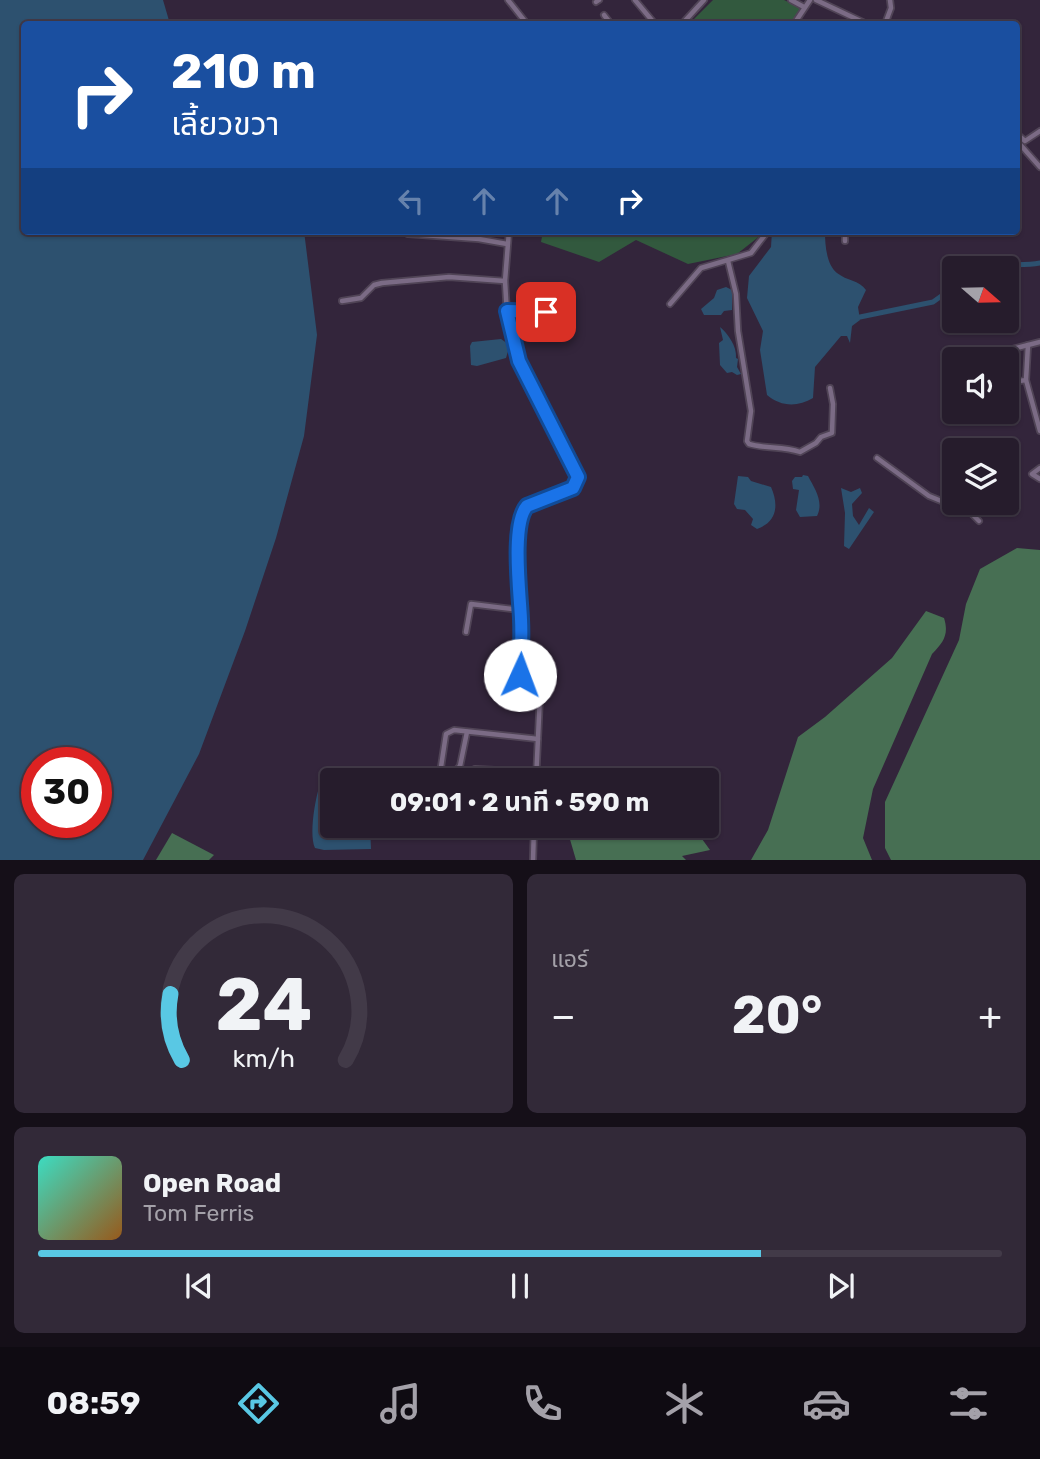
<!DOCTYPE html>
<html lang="th">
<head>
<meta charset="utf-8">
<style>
	:root { --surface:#261c2c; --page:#322938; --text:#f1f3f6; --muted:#a4a1a9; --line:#423a48; --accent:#59c8e4 }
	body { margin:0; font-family:Rubik,"Noto Sans Thai",sans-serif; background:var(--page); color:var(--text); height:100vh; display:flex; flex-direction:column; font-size:26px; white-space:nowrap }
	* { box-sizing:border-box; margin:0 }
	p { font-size:23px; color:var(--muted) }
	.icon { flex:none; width:38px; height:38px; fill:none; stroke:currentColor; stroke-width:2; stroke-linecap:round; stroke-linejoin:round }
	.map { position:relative; height:860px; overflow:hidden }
	.sheet { display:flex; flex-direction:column; gap:14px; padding:14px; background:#150f18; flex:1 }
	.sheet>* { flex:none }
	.guide { position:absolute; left:21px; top:21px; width:999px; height:214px; border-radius:7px; box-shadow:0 2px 5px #0004,0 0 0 2px var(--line); background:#1a4fa0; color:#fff; overflow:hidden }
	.needle { width:46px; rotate:110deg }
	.controls { position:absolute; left:942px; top:256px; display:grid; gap:14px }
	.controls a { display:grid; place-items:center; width:77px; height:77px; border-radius:7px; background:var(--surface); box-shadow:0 2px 5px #0004,0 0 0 2px var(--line); font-size:35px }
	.speed { position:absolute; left:21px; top:747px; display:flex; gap:14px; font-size:35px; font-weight:700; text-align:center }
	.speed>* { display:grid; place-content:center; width:91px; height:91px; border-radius:50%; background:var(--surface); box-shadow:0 2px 5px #0004,0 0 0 2px var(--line); line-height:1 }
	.speed .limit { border:10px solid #d22; background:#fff; color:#111 }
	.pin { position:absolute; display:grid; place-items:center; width:60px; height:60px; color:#fff; margin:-30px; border-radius:14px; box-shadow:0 4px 10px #0006 }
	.me { position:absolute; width:77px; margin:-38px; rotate:2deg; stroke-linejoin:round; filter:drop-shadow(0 0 5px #0008) }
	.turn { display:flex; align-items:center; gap:24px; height:147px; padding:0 35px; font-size:32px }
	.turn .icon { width:91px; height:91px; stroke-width:2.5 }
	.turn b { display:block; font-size:49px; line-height:60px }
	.lanes { display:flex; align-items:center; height:66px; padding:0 35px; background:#0003; justify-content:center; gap:35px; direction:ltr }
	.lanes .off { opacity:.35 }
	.big { font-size:52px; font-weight:700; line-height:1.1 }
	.sheet .card { flex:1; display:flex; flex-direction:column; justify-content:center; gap:10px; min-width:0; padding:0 24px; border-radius:10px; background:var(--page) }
	.sheet .dial { align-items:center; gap:0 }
	.dial svg { height:182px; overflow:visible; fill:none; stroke:var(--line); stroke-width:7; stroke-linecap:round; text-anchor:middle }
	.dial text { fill:var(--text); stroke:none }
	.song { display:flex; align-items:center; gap:21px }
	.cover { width:84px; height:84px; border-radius:10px; background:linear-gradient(135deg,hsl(170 70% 55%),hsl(30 70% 35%)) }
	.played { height:7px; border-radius:4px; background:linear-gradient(90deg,var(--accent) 75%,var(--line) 75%) }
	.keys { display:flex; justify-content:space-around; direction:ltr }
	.heat { display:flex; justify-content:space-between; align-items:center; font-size:38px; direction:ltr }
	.sheet .tiles { flex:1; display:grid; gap:14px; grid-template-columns:1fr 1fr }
	.card:last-child { grid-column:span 2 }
	.trip { position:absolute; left:320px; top:768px; width:399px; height:70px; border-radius:7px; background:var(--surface); box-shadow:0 2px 5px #0004,0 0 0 2px var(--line); font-weight:700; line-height:70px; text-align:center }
	.tab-bar { display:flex; height:112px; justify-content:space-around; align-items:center; background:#0f0b12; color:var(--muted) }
	.tab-bar .icon { width:49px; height:49px }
	.tab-bar .active { color:var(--accent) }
	.tab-bar b { font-size:32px; color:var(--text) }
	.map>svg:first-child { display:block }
	.green { fill:#32593e }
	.forest { fill:#476f53 }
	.water { fill:#2d516f; fill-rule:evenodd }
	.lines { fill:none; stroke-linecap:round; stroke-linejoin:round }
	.canal { stroke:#2d516f; stroke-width:5 }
	.minor-casing { stroke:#504456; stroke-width:8 }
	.minor { stroke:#7b6b85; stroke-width:4.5 }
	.route-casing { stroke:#114b97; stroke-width:18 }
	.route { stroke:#1a73e8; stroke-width:12 }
</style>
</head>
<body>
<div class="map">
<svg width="1040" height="861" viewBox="0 0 1040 861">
	<rect width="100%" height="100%" fill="#33253b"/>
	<g class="green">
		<polygon points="713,0 784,0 801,8 791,24 689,24"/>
		<polygon points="543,231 757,231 761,235 737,254 688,264 636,240 599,262 541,242"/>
	</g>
	<g class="forest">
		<polygon points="1017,548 1040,550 1040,860 891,860 885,848 885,802 959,640 966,604 980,569"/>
		<path d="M 926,611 L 944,618 C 949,634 944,642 932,654 L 873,789 L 863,838 L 872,860 L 751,860 L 768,830 L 798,737 L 825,717 L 892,658 Z"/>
		<polygon points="590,826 668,826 697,832 710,850 682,856 686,860 576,860 569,836"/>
		<polygon points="172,833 214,855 209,860 156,860"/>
	</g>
	<g class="water">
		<path d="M 0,0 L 163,0 L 170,24 L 24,24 L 24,231 L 304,231 L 317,335 L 304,436 L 276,538 L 245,631 L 199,754 L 143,860 L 0,860 ZM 37,763 L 96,763 L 96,822 L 37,822 Z"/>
		<path d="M 772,231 L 825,231 C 825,244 826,264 837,273 C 847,281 859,280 866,290 L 858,307 L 860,320 L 852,326 L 850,343 L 847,336 L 841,336 L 815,367 L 813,398 C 798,407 781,407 767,395 L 760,350 L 763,331 L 747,298 L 749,276 L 771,247 Z"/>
		<polygon points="726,287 732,290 732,310 724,311 721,315 704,315 701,309 714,298 717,290"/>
		<path d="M 720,327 C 728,334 737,346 736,358 L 738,359 L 737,367 L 741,374 L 737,375 L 732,372 L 727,373 L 720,365 L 719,343 L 723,340 Z"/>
		<polygon points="501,339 508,344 509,348 506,358 477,366 471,365 470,346 472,342"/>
		<path d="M 803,475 L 808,476 C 815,489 824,502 817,516 L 800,517 L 796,510 L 799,490 L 793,489 L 792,481 L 795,477 L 802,477 Z"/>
		<path d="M 738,476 L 748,477 L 751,481 L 771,487 C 779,505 777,522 757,529 L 751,525 L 753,519 L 745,510 L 737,509 L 734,504 Z"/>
		<polygon points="841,488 851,492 860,488 862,493 852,504 853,516 859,525 869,508 874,512 849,549 844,546 845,513"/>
		<path d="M 325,771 L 352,772 L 366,776 L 368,780 L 332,780 L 332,826 L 370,826 L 371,849 L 324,850 L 315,848 C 308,832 317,786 325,771 Z"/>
	</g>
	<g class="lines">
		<g class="canal">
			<path d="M 987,268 C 1005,262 1022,267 1040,263"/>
			<polyline points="860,317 933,302 954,287"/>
		</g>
		<defs>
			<g id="minor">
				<polyline points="508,0 527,24"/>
				<polyline points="635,0 655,24"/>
				<polyline points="791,0 804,7"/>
				<polyline points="816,0 867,24"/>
				<polyline points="596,2 599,0"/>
				<polyline points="604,15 611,24"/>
				<polyline points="682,24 704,0"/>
				<polyline points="794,24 810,0"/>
				<polyline points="885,24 891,8 890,0"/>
				<polyline points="1017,134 1025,141 1040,131"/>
				<polyline points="1017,141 1040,167"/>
				<path d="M 509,231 L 505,281 L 507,314 L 519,361 L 577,477 L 573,488 L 527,506 C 511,524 520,594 521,619 C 522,638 521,656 520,675 L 536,686 L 540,696 L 536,780"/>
				<polyline points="845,231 845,241"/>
				<polyline points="408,234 479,239 507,244"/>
				<path d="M 728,261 L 736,294 L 738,331 L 751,411 L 747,441 L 749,444 C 766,449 783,446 800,452 L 816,443 L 821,437 L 832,433 L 833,404 L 830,388"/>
				<polyline points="342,301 361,298 374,285 382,283 449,277 505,281"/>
				<polyline points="670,304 701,268 751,253 768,231"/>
				<polyline points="507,311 546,312 550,307 553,296"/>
				<polyline points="963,359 963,355 993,354 1040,342"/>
				<polyline points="1026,380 1040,431"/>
				<polyline points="1006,383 1026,380 1028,345"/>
				<polyline points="877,458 929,496 971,513 979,521"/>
				<polyline points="1040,468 1032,474 1040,479"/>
				<polyline points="466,632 471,604 521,610"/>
				<polyline points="475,769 536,772"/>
				<polyline points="450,777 460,766 467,732"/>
				<polyline points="439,780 446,734 454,730 538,739"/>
				<polyline points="430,830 431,826"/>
				<polyline points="533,861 534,826"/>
			</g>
		</defs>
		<use href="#minor" class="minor-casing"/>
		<use href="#minor" class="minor"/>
	</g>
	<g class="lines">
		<defs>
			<path id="route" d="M 520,675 C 521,656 522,638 521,619 C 520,594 511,524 527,506 L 573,488 L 578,477 L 519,361 L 507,311 L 546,312"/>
		</defs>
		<use href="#route" class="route-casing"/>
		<use href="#route" class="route"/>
	</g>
</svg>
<div class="controls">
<a><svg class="needle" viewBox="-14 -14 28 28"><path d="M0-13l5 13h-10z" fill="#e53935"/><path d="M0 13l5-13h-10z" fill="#a4a1a9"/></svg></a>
<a><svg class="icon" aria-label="sound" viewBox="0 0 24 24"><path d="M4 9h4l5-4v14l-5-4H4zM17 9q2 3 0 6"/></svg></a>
<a><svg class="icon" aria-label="layers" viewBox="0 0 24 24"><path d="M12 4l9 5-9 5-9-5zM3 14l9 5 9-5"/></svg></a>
</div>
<div class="speed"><div class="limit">30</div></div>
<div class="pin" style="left:546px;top:312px;background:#d93025"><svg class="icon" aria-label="arrive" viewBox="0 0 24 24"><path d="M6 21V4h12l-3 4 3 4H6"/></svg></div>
<svg class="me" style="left:520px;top:675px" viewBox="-20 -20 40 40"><circle r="19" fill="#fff"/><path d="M0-13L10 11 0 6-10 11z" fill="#1a73e8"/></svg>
<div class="trip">09:01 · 2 นาที · 590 m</div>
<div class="guide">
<div class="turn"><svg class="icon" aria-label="right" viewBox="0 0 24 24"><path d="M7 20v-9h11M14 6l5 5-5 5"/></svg><div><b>210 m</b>เลี้ยวขวา</div></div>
<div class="lanes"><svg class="icon off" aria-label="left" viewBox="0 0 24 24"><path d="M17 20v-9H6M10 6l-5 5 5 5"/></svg><svg class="icon off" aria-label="ahead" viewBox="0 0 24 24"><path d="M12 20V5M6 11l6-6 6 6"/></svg><svg class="icon off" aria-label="ahead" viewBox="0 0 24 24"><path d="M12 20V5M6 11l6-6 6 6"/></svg><svg class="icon" aria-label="right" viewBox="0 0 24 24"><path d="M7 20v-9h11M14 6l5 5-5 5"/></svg></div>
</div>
</div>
<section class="sheet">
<div class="tiles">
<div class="card dial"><svg viewBox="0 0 100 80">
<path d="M14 69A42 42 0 1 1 86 69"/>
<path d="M14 69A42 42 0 0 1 9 40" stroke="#59c8e4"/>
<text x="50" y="56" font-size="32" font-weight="700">24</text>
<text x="50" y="72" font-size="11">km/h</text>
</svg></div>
<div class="card"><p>แอร์</p>
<div class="heat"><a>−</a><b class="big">20°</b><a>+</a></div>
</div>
<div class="card">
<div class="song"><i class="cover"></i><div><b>Open Road</b><p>Tom Ferris</p></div></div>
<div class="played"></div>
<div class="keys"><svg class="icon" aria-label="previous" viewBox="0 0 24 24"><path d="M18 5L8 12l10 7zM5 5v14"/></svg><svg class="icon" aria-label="pause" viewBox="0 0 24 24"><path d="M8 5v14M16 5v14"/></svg><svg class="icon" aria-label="next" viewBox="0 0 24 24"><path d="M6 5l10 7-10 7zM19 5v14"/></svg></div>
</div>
</div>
</section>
<nav class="tab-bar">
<b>08:59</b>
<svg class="icon active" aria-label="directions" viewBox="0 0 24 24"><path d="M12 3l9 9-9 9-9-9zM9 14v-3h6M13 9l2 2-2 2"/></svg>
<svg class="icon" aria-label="music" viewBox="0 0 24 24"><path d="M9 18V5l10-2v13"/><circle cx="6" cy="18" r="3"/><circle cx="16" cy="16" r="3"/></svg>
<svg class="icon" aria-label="phone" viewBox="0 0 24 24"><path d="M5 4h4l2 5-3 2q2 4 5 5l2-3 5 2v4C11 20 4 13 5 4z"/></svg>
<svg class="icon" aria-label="climate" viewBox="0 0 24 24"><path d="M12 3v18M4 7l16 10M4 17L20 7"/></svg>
<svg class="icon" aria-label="car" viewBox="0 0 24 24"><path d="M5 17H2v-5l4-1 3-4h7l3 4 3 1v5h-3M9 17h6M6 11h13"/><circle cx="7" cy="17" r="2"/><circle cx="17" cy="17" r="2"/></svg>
<svg class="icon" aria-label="filters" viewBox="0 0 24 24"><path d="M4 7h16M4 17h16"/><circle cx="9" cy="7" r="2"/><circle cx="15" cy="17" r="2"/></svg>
</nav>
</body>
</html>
